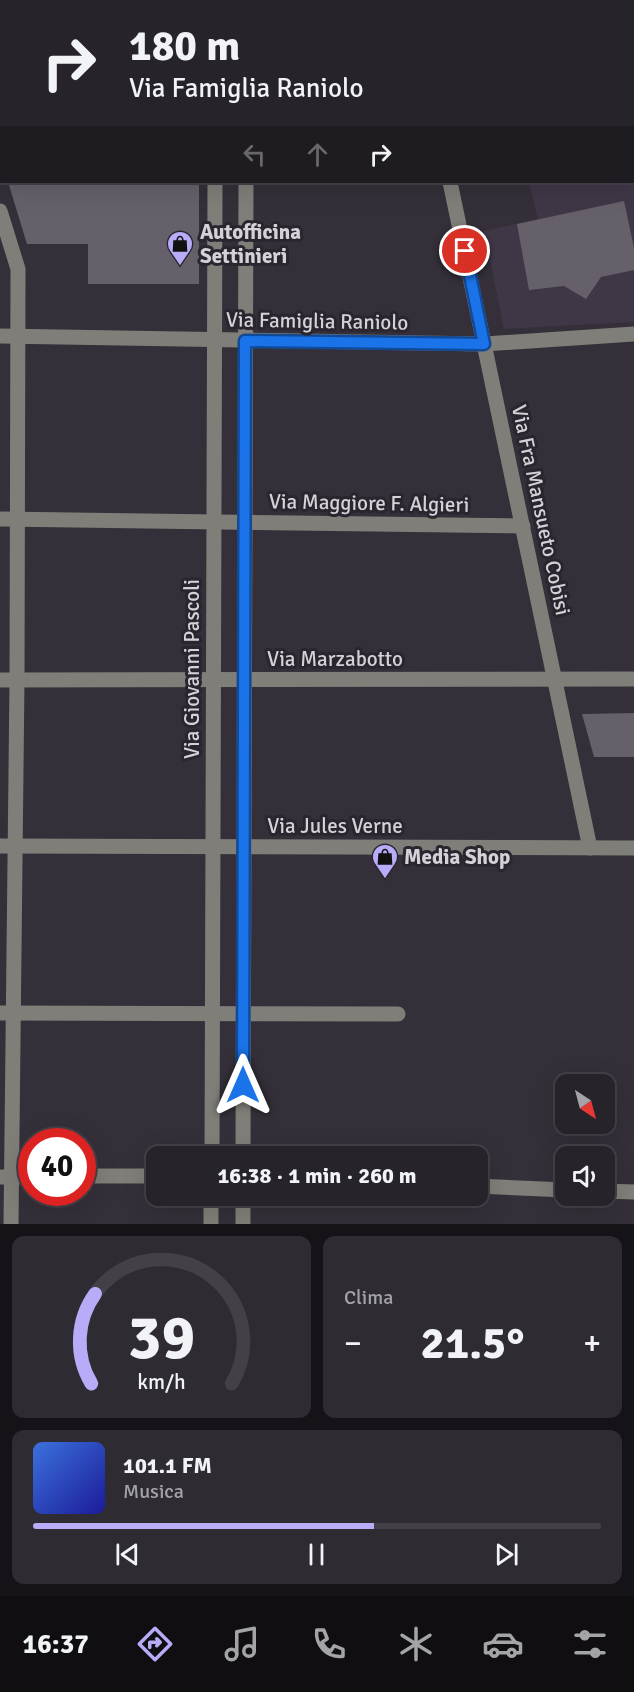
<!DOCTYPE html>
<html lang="it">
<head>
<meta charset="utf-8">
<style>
	:root { --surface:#27232a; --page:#2f2b32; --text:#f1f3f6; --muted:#a4a4a8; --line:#434047; --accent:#b8abf7 }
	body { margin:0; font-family:Signika,sans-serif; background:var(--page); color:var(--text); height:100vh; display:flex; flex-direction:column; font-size:22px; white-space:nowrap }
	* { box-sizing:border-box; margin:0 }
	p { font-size:20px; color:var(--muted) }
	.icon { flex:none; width:33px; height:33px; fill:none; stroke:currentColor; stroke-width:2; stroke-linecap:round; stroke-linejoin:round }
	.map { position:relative; height:1224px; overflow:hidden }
	.details { display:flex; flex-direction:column; gap:12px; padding:12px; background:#151317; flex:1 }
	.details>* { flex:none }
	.banner { position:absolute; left:0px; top:0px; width:634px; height:183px; box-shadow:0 6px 24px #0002,0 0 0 2px var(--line); background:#27232a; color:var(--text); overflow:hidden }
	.needle { width:39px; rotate:144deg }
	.tools { position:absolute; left:555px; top:1074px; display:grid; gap:12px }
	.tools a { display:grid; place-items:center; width:60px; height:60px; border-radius:12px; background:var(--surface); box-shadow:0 6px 24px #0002,0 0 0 2px var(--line); font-size:30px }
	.speed { position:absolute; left:18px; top:1128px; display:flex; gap:12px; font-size:30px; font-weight:700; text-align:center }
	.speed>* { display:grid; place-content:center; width:78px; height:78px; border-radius:50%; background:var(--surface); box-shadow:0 6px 24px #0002,0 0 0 2px var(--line); line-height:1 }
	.speed .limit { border:9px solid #d22; background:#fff; color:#111 }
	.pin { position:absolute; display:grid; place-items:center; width:51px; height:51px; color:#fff; margin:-26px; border:3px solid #fff; border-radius:50%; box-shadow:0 2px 6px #0007 }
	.me { position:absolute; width:66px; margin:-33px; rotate:0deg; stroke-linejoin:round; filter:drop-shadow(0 0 4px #0008) }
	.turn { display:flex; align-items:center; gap:21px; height:126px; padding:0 30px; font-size:27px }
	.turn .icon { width:78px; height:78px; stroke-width:2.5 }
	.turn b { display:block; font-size:42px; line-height:51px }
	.lanes { display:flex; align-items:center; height:57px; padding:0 30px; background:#0003; justify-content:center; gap:30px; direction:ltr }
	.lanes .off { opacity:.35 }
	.big { font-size:45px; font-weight:800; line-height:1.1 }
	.details .widget { flex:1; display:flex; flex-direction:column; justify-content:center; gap:9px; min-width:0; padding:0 21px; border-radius:12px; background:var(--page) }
	.details .dial { align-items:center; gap:0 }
	.dial svg { height:156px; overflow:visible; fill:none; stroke:var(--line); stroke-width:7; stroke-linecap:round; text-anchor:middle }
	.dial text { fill:var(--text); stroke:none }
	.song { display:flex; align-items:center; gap:18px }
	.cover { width:72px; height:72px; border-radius:9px; background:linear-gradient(135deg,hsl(220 70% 55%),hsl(240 70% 35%)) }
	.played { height:6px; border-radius:3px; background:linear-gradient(90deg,var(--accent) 60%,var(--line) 60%) }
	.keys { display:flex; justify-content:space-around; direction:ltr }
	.heat { display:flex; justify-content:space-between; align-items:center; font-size:33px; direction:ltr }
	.details .tiles { flex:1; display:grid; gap:12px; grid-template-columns:1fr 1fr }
	.widget:last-child { grid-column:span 2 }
	.trip { position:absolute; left:146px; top:1146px; width:342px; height:60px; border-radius:12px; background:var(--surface); box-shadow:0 6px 24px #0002,0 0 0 2px var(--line); font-weight:800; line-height:60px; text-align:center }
	.dock { display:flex; height:96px; justify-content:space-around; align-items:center; background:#100e11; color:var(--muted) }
	.dock .icon { width:42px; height:42px }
	.dock .on { color:var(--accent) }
	.dock b { font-size:27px; color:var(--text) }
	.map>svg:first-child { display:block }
	.built { fill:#3f3746 }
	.building { fill:#65606a }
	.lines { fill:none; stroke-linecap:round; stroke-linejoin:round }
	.minor { stroke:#807e79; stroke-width:15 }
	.route-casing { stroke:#114b97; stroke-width:15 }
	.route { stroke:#1a73e8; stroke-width:10 }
	.labels { text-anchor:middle; stroke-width:6; stroke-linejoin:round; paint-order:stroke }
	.poi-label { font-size:21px; font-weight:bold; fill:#d4d1d7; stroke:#2a252e; text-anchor:start }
	.street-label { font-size:21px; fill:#d4d1d7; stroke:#2a252e }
</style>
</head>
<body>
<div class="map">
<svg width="634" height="1224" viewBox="0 0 634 1224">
	<rect width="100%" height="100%" fill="#342f38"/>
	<polygon class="built" points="562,0 634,0 634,322 504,329 484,231 538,219 529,182 633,182 633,2 560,1"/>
	<g class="building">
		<polygon points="8,182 199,182 199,284 88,284 88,244 27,244"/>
		<polygon points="624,201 634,248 634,270 601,277 586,299 564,286 529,290 517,224"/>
		<polygon points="634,713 634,757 594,757 582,714"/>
	</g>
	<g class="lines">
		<g class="minor">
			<polyline points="6,0 6,2"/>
			<polyline points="237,0 238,2"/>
			<polyline points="411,0 411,2"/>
			<polyline points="221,2 222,0"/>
			<polyline points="308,2 314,0"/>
			<polyline points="0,86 2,85"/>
			<polyline points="450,182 590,848"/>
			<polyline points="0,211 18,269 17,680 11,1224"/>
			<polyline points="0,336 484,344 634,334"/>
			<polyline points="0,519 523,526"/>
			<polyline points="0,680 634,679"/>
			<polyline points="0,846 634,848"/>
			<polyline points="0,1013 398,1014"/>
			<polyline points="212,1156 215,182"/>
			<polyline points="243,1156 246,182"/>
			<polyline points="82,1176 156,1176"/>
			<polyline points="0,1177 32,1177"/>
			<polyline points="477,1186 566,1190"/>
			<polyline points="604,1191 634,1192"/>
			<polyline points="211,1224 211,1196"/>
			<polyline points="243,1224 243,1196"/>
		</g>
	</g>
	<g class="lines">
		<defs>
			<polyline id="route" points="243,1085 245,341 484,344 465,251"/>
		</defs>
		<use href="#route" class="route-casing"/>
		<use href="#route" class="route"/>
	</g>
	<defs>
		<symbol id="shop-pin" viewBox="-11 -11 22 30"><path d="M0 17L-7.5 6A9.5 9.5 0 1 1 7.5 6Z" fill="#b8abf7" stroke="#2a252e"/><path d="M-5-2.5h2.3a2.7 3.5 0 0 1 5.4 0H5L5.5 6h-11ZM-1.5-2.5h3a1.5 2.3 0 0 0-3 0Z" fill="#111"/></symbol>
	</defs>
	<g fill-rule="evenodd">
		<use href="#shop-pin" x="165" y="229" width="30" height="40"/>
		<use href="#shop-pin" x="370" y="842" width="30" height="40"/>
	</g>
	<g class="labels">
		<g class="poi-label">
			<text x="200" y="239">Autofficina<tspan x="200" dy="24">Settinieri</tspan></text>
			<text x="404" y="864">Media Shop</text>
		</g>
		<g class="street-label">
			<text transform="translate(317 321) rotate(1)" y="7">Via Famiglia Raniolo</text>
			<text transform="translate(369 503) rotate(1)" y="7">Via Maggiore F. Algieri</text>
			<text transform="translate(541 510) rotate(78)" y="7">Via Fra Mansueto Cobisi</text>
			<text x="335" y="666">Via Marzabotto</text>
			<text transform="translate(192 669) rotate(-90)" y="7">Via Giovanni Pascoli</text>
			<text x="335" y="833">Via Jules Verne</text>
		</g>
	</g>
</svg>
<div class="tools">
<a><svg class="needle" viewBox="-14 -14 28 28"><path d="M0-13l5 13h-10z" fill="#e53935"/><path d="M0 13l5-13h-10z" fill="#a4a4a8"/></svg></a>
<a><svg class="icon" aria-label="sound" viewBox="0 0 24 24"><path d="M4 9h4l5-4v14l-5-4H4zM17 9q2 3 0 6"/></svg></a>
</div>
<div class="speed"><div class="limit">40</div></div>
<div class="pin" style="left:465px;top:251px;background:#d93025"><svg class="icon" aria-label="arrive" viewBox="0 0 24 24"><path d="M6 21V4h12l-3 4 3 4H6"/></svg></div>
<svg class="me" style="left:243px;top:1085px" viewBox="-20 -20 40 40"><path d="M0-17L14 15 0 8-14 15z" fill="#1a73e8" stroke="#fff" stroke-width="4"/></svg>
<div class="trip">16:38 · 1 min · 260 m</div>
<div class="banner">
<div class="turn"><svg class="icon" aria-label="right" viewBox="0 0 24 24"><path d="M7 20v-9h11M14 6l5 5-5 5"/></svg><div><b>180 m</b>Via Famiglia Raniolo</div></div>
<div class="lanes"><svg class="icon off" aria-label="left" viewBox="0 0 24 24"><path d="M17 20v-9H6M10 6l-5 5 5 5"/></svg><svg class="icon off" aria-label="ahead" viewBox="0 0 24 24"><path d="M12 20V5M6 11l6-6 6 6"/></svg><svg class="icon" aria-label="right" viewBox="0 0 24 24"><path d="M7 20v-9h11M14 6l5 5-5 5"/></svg></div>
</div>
</div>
<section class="details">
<div class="tiles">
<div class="widget dial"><svg viewBox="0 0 100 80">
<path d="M14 69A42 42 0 1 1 86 69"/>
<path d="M14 69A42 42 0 0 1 16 23" stroke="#b8abf7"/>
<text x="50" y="56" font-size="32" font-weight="700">39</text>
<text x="50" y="72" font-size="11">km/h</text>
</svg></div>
<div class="widget"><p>Clima</p>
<div class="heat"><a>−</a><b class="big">21.5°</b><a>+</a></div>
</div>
<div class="widget">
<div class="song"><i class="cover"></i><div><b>101.1 FM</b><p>Musica</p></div></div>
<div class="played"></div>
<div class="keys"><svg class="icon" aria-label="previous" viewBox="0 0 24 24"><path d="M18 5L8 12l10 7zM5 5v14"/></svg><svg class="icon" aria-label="pause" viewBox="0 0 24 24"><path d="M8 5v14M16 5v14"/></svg><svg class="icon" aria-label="next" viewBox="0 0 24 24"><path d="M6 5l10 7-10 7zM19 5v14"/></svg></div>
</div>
</div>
</section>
<nav class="dock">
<b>16:37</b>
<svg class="icon on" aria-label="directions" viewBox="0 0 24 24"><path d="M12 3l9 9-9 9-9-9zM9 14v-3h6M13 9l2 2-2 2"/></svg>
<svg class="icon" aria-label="music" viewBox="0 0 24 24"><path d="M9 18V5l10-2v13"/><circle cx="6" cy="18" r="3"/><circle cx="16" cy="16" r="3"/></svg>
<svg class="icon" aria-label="phone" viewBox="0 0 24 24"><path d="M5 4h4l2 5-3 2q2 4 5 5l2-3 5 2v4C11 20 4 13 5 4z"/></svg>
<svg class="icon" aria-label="climate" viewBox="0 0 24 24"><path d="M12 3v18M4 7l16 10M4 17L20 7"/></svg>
<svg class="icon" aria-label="car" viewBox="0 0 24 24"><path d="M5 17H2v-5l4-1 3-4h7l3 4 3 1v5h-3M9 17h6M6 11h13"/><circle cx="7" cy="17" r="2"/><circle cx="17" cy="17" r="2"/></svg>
<svg class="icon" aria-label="filters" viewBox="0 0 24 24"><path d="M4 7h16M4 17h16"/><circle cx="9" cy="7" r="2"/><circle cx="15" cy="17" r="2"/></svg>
</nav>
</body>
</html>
